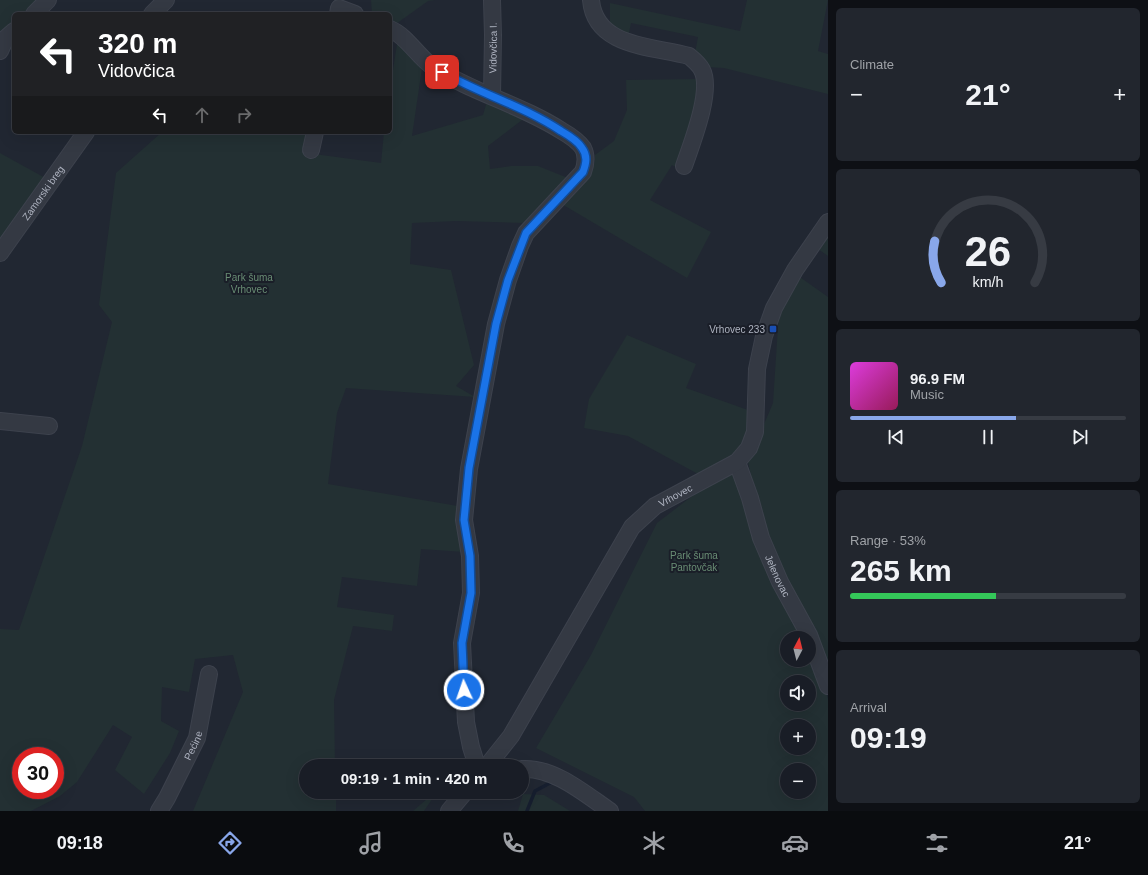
<!DOCTYPE html>
<html lang="en">
<head>
<meta charset="utf-8">
<style>
	:root { --surface:#191d26; --page:#22262e; --text:#f1f3f6; --muted:#9fa2a7; --line:#373b43; --accent:#89a7ea }
	body { margin:0; font-family:Arial,sans-serif; background:var(--page); color:var(--text); height:100vh; display:flex; flex-direction:column; font-size:15px; white-space:nowrap }
	* { box-sizing:border-box; margin:0 }
	p { font-size:13px; color:var(--muted) }
	.icon { flex:none; width:22px; height:22px; fill:none; stroke:currentColor; stroke-width:2; stroke-linecap:round; stroke-linejoin:round }
	.map { position:relative; flex:1; overflow:hidden }
	.panel { display:flex; flex-direction:column; gap:8px; padding:8px; background:#0e1015; width:320px }
	.panel>* { flex:none }
	.hud { position:absolute; left:12px; top:12px; width:380px; height:122px; border-radius:6px; box-shadow:0 4px 16px #0002,0 0 0 1px var(--line); background:#202124; color:#fff; overflow:hidden }
	.needle { width:26px; rotate:7deg }
	.buttons { position:absolute; left:780px; top:631px; display:grid; gap:8px }
	.buttons a { display:grid; place-items:center; width:36px; height:36px; border-radius:50%; background:var(--surface); box-shadow:0 4px 16px #0002,0 0 0 1px var(--line); font-size:20px }
	.speed { position:absolute; left:12px; top:747px; display:flex; gap:8px; font-size:20px; font-weight:700; text-align:center }
	.speed>* { display:grid; place-content:center; width:52px; height:52px; border-radius:50%; background:var(--surface); box-shadow:0 4px 16px #0002,0 0 0 1px var(--line); line-height:1 }
	.speed .limit { border:6px solid #d22; background:#fff; color:#111 }
	.pin { position:absolute; display:grid; place-items:center; width:34px; height:34px; color:#fff; margin:-17px; border-radius:8px; box-shadow:0 2px 6px #0006 }
	.me { position:absolute; width:44px; margin:-22px; rotate:357deg; stroke-linejoin:round; filter:drop-shadow(0 0 3px #0008) }
	.turn { display:flex; align-items:center; gap:14px; height:84px; padding:0 20px; font-size:18px }
	.turn .icon { width:52px; height:52px; stroke-width:2.5 }
	.turn b { display:block; font-size:28px; line-height:34px }
	.lanes { display:flex; align-items:center; height:38px; padding:0 20px; background:#0003; justify-content:center; gap:20px; direction:ltr }
	.lanes .off { opacity:.35 }
	.big { font-size:30px; font-weight:800; line-height:1.1 }
	.panel .widget { flex:1; display:flex; flex-direction:column; justify-content:center; gap:6px; min-width:0; padding:0 14px; border-radius:6px; background:var(--page) }
	.panel .dial { align-items:center; gap:0 }
	.dial svg { height:104px; overflow:visible; fill:none; stroke:var(--line); stroke-width:7; stroke-linecap:round; text-anchor:middle }
	.dial text { fill:var(--text); stroke:none }
	.song { display:flex; align-items:center; gap:12px }
	.cover { width:48px; height:48px; border-radius:6px; background:linear-gradient(135deg,hsl(300 70% 55%),hsl(330 70% 35%)) }
	.played { height:4px; border-radius:2px; background:linear-gradient(90deg,var(--accent) 60%,var(--line) 60%) }
	.keys { display:flex; justify-content:space-around; direction:ltr }
	.heat { display:flex; justify-content:space-between; align-items:center; font-size:22px; direction:ltr }
	.charge { height:6px; border-radius:3px; background:linear-gradient(90deg,#34c759 53%,var(--line) 0) }
	.trip { position:absolute; left:299px; top:759px; width:230px; height:40px; border-radius:20px; background:var(--surface); box-shadow:0 4px 16px #0002,0 0 0 1px var(--line); font-weight:800; line-height:40px; text-align:center }
	.tabs { display:flex; height:64px; justify-content:space-around; align-items:center; background:#0a0c0f; color:var(--muted) }
	.tabs .icon { width:28px; height:28px }
	.tabs .selected { color:var(--accent) }
	.tabs b { font-size:18px; color:var(--text) }
	main { display:flex; flex:1; min-height:0 }
	.map>svg:first-child { display:block }
	.green { fill:#233033; fill-rule:evenodd }
	.lines { fill:none; stroke-linecap:round; stroke-linejoin:round }
	.stream { stroke:#161e2e; stroke-width:3.5 }
	.minor-casing { stroke:#3d424d; stroke-width:18 }
	.minor { stroke:#343943; stroke-width:16 }
	.route-casing { stroke:#114b97; stroke-width:10 }
	.route { stroke:#1a73e8; stroke-width:7 }
	.transit-dot { fill:#1a4fb4; stroke:#1a1e28; stroke-width:1.5 }
	.labels { text-anchor:middle; stroke-width:4; stroke-linejoin:round; paint-order:stroke }
	.street-label { font-size:10px; fill:#aeb3c0; stroke:#1a1e28 }
	.park-label { font-size:10px; fill:#698d74; stroke:#1a1e28 }
	.poi-label { font-size:10px; fill:#aeb3c0; stroke:#1a1e28; text-anchor:end }
</style>
</head>
<body>
<main>
<div class="map">
<svg width="828" height="811" viewBox="0 0 828 811">
	<rect width="100%" height="100%" fill="#212732"/>
	<g class="green">
		<polygon points="0,0 37,0 22,14 14,14 14,21 11,24 0,45"/>
		<polygon points="371,0 435,0 428,1 393,26 390,25 390,14 372,14"/>
		<polygon points="747,0 828,0 818,51 828,54 828,94 724,68 706,67 695,53 698,37 631,23 628,38 610,27 610,3 740,31"/>
		<path d="M 398,38 L 423,61 L 412,136 L 483,115 L 488,98 L 526,117 L 488,146 L 490,169 L 511,166 L 538,166 L 573,180 L 541,205 L 525,223 L 456,221 L 412,223 L 410,264 L 451,270 L 474,365 L 456,386 L 475,397 L 346,388 L 337,413 L 328,484 L 458,506 L 464,552 L 421,549 L 417,586 L 342,577 L 337,607 L 394,615 L 392,631 L 353,626 L 334,700 L 335,766 L 306,766 L 306,792 L 336,792 L 336,811 L 193,811 L 243,692 L 233,655 L 195,659 L 189,692 L 162,687 L 161,721 L 179,731 L 170,753 L 144,794 L 115,770 L 132,737 L 113,725 L 77,782 L 60,796 L 31,811 L 0,811 L 0,629 L 19,630 L 82,446 L 112,322 L 99,305 L 116,173 L 162,132 L 311,132 L 314,154 L 381,163 L 384,132 L 390,132 L 390,89 ZM 21,756 L 55,756 L 55,790 L 21,790 Z"/>
		<path d="M 698,79 L 697,109 L 678,168 L 672,165 L 650,200 L 711,232 L 687,278 L 560,203 C 577,188 595,179 595,155 L 614,141 L 627,110 L 626,80 Z"/>
		<polygon points="0,153 47,179 0,240"/>
		<polygon points="828,232 828,256 818,249"/>
		<polygon points="797,275 828,297 828,662 797,606 768,539 756,499 748,462 773,403 779,311"/>
		<polygon points="627,335 696,364 686,388 748,410 746,435 744,442 738,451 698,474 628,436 584,428 589,399"/>
		<path d="M 734,472 L 805,638 L 787,638 L 787,660 L 809,660 L 809,647 L 825,688 L 828,699 L 828,811 L 645,811 L 634,797 L 536,748 L 591,655 L 657,523 L 717,477 ZM 787,682 L 809,682 L 809,704 L 787,704 ZM 787,726 L 809,726 L 809,748 L 787,748 ZM 787,770 L 809,770 L 809,792 L 787,792 Z"/>
		<polygon points="435,792 437,792 424,811 413,811"/>
		<polygon points="523,794 544,795 570,811 518,811"/>
	</g>
	<g class="lines">
		<polyline class="stream" points="527,811 535,791 550,783"/>
		<defs>
			<g id="minor">
				<path d="M 591,0 C 595,48 654,46 689,56 C 694,60 699,64 702,70 C 713,91 691,145 684,166"/>
				<polyline points="34,14 48,0"/>
				<polyline points="152,14 166,0"/>
				<polyline points="338,14 339,8 355,14"/>
				<path d="M 390,29 C 407,36 418,57 433,67 C 473,93 522,105 562,131 C 569,135 578,141 583,148 C 587,156 586,164 583,172 L 526,233 L 520,246 L 508,280 L 496,324 L 469,469 L 464,520 L 470,556 L 471,593 L 462,643 L 466,722 L 471,747 L 476,763 L 479,766"/>
				<polyline points="0,51 6,38 14,31"/>
				<path id="s1" d="M 492,96 L 493,35 L 492,0"/>
				<polyline points="311,150 315,132"/>
				<path id="s2" d="M 0,253 L 86,132"/>
				<polyline points="0,421 49,426"/>
				<path id="s3" d="M 737,462 L 750,498 L 761,538 L 780,582 L 809,635 L 828,686"/>
				<path id="s4" d="M 487,766 L 511,736 L 632,527 L 655,506 L 737,462 L 749,448 L 755,432 L 757,369 L 764,336 L 774,308 L 795,270 L 828,222"/>
				<path d="M 522,769 C 554,767 585,794 610,811"/>
				<path id="s5" d="M 159,811 L 167,798 L 197,738 L 209,674"/>
				<polyline points="449,811 465,792"/>
			</g>
		</defs>
		<use href="#minor" class="minor-casing"/>
		<use href="#minor" class="minor"/>
	</g>
	<g class="lines">
		<defs>
			<path id="route" d="M 442,72 C 480,94 524,106 561,131 C 568,135 578,141 582,148 C 588,156 586,164 583,172 L 526,233 L 508,280 L 496,324 L 469,468 L 464,520 L 470,556 L 471,593 L 462,643 L 464,690"/>
		</defs>
		<use href="#route" class="route-casing"/>
		<use href="#route" class="route"/>
	</g>
	<rect class="transit-dot" x="769" y="325" width="8" height="8" rx="2"/>
	<g class="labels">
		<g class="street-label">
			<text dy="4" stroke="none"><textPath href="#s1" startOffset="48">Vidovčica I.</textPath></text>
			<text dy="4" stroke="none"><textPath href="#s2" startOffset="74">Zamorski breg</textPath></text>
			<text dy="4" stroke="none"><textPath href="#s4" startOffset="334">Vrhovec</textPath></text>
			<text dy="4" stroke="none"><textPath href="#s3" startOffset="121">Jelenovac</textPath></text>
			<text dy="4" stroke="none"><textPath href="#s5" startOffset="74">Pećine</textPath></text>
		</g>
		<g class="park-label">
			<text x="249" y="281">Park šuma<tspan x="249" dy="12">Vrhovec</tspan></text>
			<text x="694" y="559">Park šuma<tspan x="694" dy="12">Pantovčak</tspan></text>
		</g>
		<g class="poi-label">
			<text x="765" y="333">Vrhovec 233</text>
		</g>
	</g>
</svg>
<div class="buttons">
<a><svg class="needle" viewBox="-14 -14 28 28"><path d="M0-13l5 13h-10z" fill="#e53935"/><path d="M0 13l5-13h-10z" fill="#9fa2a7"/></svg></a>
<a><svg class="icon" aria-label="sound" viewBox="0 0 24 24"><path d="M4 9h4l5-4v14l-5-4H4zM17 9q2 3 0 6"/></svg></a>
<a>+</a>
<a>−</a>
</div>
<div class="speed"><div class="limit">30</div></div>
<div class="pin" style="left:442px;top:72px;background:#d93025"><svg class="icon" aria-label="arrive" viewBox="0 0 24 24"><path d="M6 21V4h12l-3 4 3 4H6"/></svg></div>
<svg class="me" style="left:464px;top:690px" viewBox="-20 -20 40 40"><circle r="17" fill="#1a73e8" stroke="#fff" stroke-width="3"/><path d="M0-11L8 9 0 5-8 9z" fill="#fff"/></svg>
<div class="trip">09:19 · 1 min · 420 m</div>
<div class="hud">
<div class="turn"><svg class="icon" aria-label="left" viewBox="0 0 24 24"><path d="M17 20v-9H6M10 6l-5 5 5 5"/></svg><div><b>320 m</b>Vidovčica</div></div>
<div class="lanes"><svg class="icon" aria-label="left" viewBox="0 0 24 24"><path d="M17 20v-9H6M10 6l-5 5 5 5"/></svg><svg class="icon off" aria-label="ahead" viewBox="0 0 24 24"><path d="M12 20V5M6 11l6-6 6 6"/></svg><svg class="icon off" aria-label="right" viewBox="0 0 24 24"><path d="M7 20v-9h11M14 6l5 5-5 5"/></svg></div>
</div>
</div>
<section class="panel">
<div class="widget"><p>Climate</p>
<div class="heat"><a>−</a><b class="big">21°</b><a>+</a></div>
</div>
<div class="widget dial"><svg viewBox="0 0 100 80">
<path d="M14 69A42 42 0 1 1 86 69"/>
<path d="M14 69A42 42 0 0 1 9 37" stroke="#89a7ea"/>
<text x="50" y="56" font-size="32" font-weight="700">26</text>
<text x="50" y="72" font-size="11">km/h</text>
</svg></div>
<div class="widget">
<div class="song"><i class="cover"></i><div><b>96.9 FM</b><p>Music</p></div></div>
<div class="played"></div>
<div class="keys"><svg class="icon" aria-label="previous" viewBox="0 0 24 24"><path d="M18 5L8 12l10 7zM5 5v14"/></svg><svg class="icon" aria-label="pause" viewBox="0 0 24 24"><path d="M8 5v14M16 5v14"/></svg><svg class="icon" aria-label="next" viewBox="0 0 24 24"><path d="M6 5l10 7-10 7zM19 5v14"/></svg></div>
</div>
<div class="widget"><p>Range · 53%</p><b class="big">265 km</b><div class="charge"></div></div>
<div class="widget"><p>Arrival</p><b class="big">09:19</b></div>
</section>
</main>
<nav class="tabs">
<b>09:18</b>
<svg class="icon selected" aria-label="directions" viewBox="0 0 24 24"><path d="M12 3l9 9-9 9-9-9zM9 14v-3h6M13 9l2 2-2 2"/></svg>
<svg class="icon" aria-label="music" viewBox="0 0 24 24"><path d="M9 18V5l10-2v13"/><circle cx="6" cy="18" r="3"/><circle cx="16" cy="16" r="3"/></svg>
<svg class="icon" aria-label="phone" viewBox="0 0 24 24"><path d="M5 4h4l2 5-3 2q2 4 5 5l2-3 5 2v4C11 20 4 13 5 4z"/></svg>
<svg class="icon" aria-label="climate" viewBox="0 0 24 24"><path d="M12 3v18M4 7l16 10M4 17L20 7"/></svg>
<svg class="icon" aria-label="car" viewBox="0 0 24 24"><path d="M5 17H2v-5l4-1 3-4h7l3 4 3 1v5h-3M9 17h6M6 11h13"/><circle cx="7" cy="17" r="2"/><circle cx="17" cy="17" r="2"/></svg>
<svg class="icon" aria-label="filters" viewBox="0 0 24 24"><path d="M4 7h16M4 17h16"/><circle cx="9" cy="7" r="2"/><circle cx="15" cy="17" r="2"/></svg>
<b>21°</b>
</nav>
</body>
</html>
